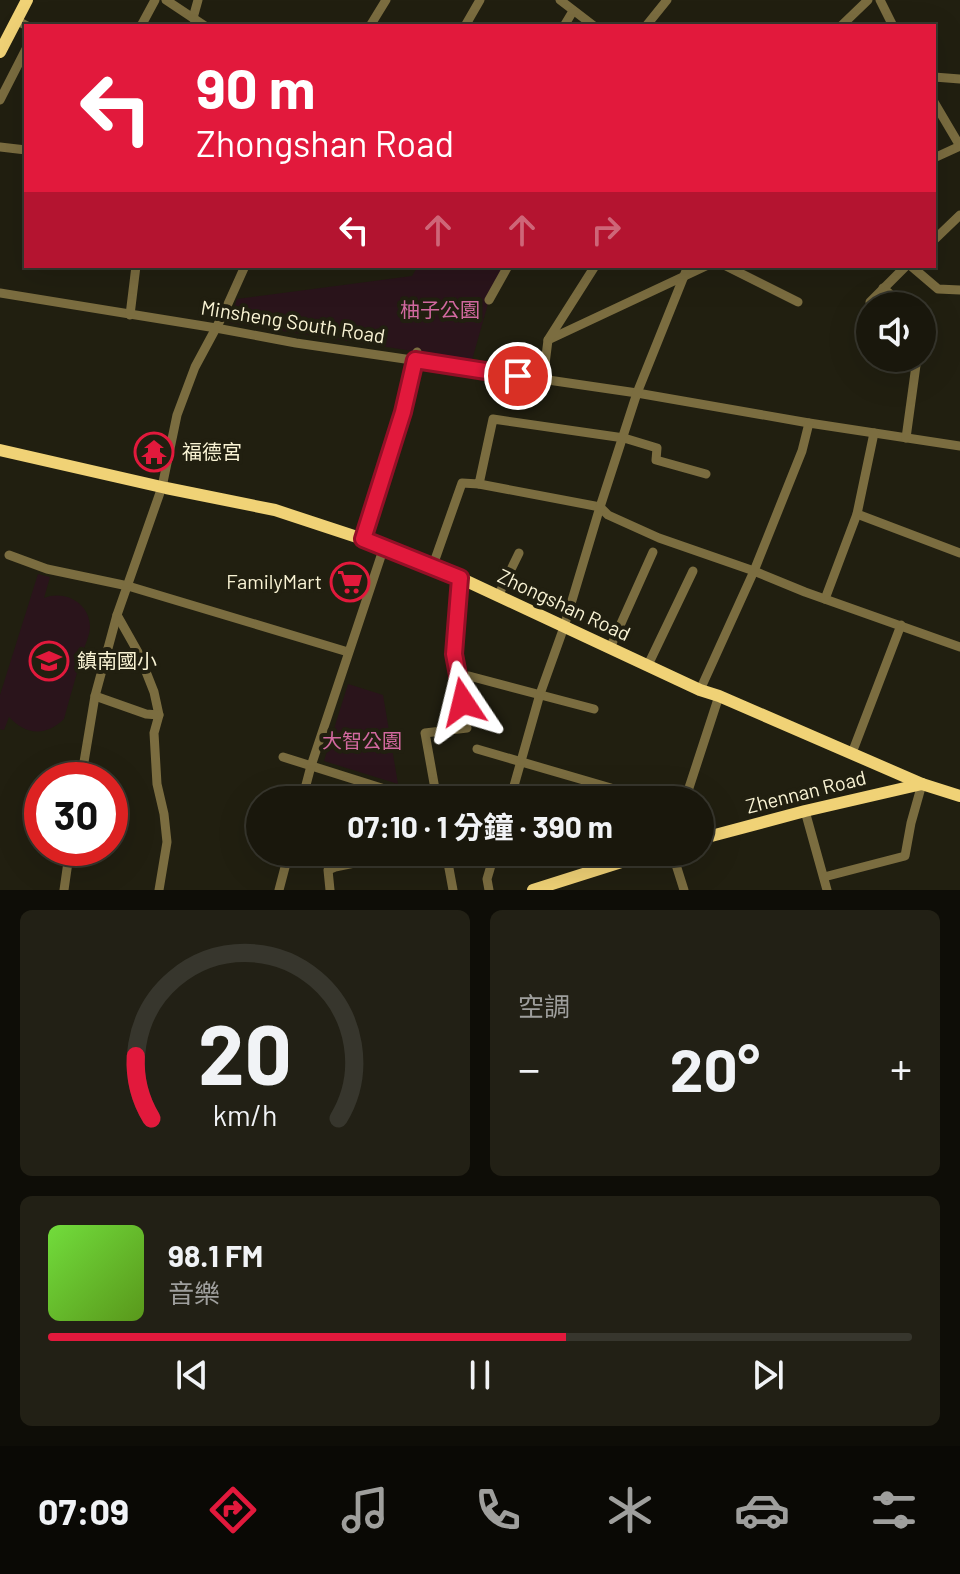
<!DOCTYPE html>
<html lang="zh-TW">
<head>
<meta charset="utf-8">
<style>
	:root { --surface:#19170c; --page:#222015; --text:#f1f3f6; --muted:#9f9f9d; --line:#37362d; --accent:#e2193c }
	body { margin:0; font-family:Barlow,"Noto Sans TC",sans-serif; background:var(--page); color:var(--text); height:100vh; display:flex; flex-direction:column; font-size:30px; white-space:nowrap }
	* { box-sizing:border-box; margin:0 }
	p { font-size:26px; color:var(--muted) }
	.icon { flex:none; width:44px; height:44px; fill:none; stroke:currentColor; stroke-width:2; stroke-linecap:round; stroke-linejoin:round }
	.map { position:relative; height:890px; overflow:hidden }
	.sheet { display:flex; flex-direction:column; gap:20px; padding:20px; background:#0e0d07; flex:1 }
	.sheet>* { flex:none }
	.hud { position:absolute; left:24px; top:24px; width:912px; height:244px; border-radius:0px; box-shadow:0 8px 32px #0002,0 0 0 2px var(--line); background:#e2193c; color:#fff; overflow:hidden }
	.fabs { position:absolute; left:856px; top:292px; display:grid; gap:16px }
	.fabs a { display:grid; place-items:center; width:80px; height:80px; border-radius:50%; background:var(--surface); box-shadow:0 8px 32px #0002,0 0 0 2px var(--line); font-size:40px }
	.speed { position:absolute; left:24px; top:762px; display:flex; gap:16px; font-size:40px; font-weight:700; text-align:center }
	.speed>* { display:grid; place-content:center; width:104px; height:104px; border-radius:50%; background:var(--surface); box-shadow:0 8px 32px #0002,0 0 0 2px var(--line); line-height:1 }
	.speed .limit { border:12px solid #d22; background:#fff; color:#111 }
	.pin { position:absolute; display:grid; place-items:center; width:68px; height:68px; color:#fff; margin:-34px; border:4px solid #fff; border-radius:50%; box-shadow:0 2px 8px #0007 }
	.me { position:absolute; width:88px; margin:-44px; rotate:350deg; stroke-linejoin:round; filter:drop-shadow(0 0 6px #0008) }
	.turn { display:flex; align-items:center; gap:28px; height:168px; padding:0 40px; font-size:36px }
	.turn .icon { width:104px; height:104px; stroke-width:2.5 }
	.turn b { display:block; font-size:56px; line-height:68px }
	.lanes { display:flex; align-items:center; height:76px; padding:0 40px; background:#0003; justify-content:center; gap:40px; direction:ltr }
	.lanes .off { opacity:.35 }
	.big { font-size:60px; font-weight:700; line-height:1.1 }
	.sheet .widget { flex:1; display:flex; flex-direction:column; justify-content:center; gap:12px; min-width:0; padding:0 28px; border-radius:12px; background:var(--page) }
	.sheet .dial { align-items:center; gap:0 }
	.dial svg { height:208px; overflow:visible; fill:none; stroke:var(--line); stroke-width:7; stroke-linecap:round; text-anchor:middle }
	.dial text { fill:var(--text); stroke:none }
	.song { display:flex; align-items:center; gap:24px }
	.cover { width:96px; height:96px; border-radius:12px; background:linear-gradient(135deg,hsl(100 70% 55%),hsl(90 70% 35%)) }
	.played { height:8px; border-radius:4px; background:linear-gradient(90deg,var(--accent) 60%,var(--line) 60%) }
	.keys { display:flex; justify-content:space-around; direction:ltr }
	.heat { display:flex; justify-content:space-between; align-items:center; font-size:44px; direction:ltr }
	.sheet .tiles { flex:1; display:grid; gap:20px; grid-template-columns:1fr 1fr }
	.widget:last-child { grid-column:span 2 }
	.trip { position:absolute; left:246px; top:786px; width:468px; height:80px; border-radius:40px; background:var(--surface); box-shadow:0 8px 32px #0002,0 0 0 2px var(--line); font-weight:700; line-height:80px; text-align:center }
	.tab-bar { display:flex; height:128px; justify-content:space-around; align-items:center; background:#0a0905; color:var(--muted) }
	.tab-bar .icon { width:56px; height:56px }
	.tab-bar .on { color:var(--accent) }
	.tab-bar b { font-size:36px; color:var(--text) }
	.map>svg:first-child { display:block }
	.green { fill:#2a141b }
	.lines { fill:none; stroke-linecap:round; stroke-linejoin:round }
	.street { stroke:#7b6d40; stroke-width:9 }
	.secondary { stroke:#f0d276; stroke-width:12 }
	.route-casing { stroke:#931027; stroke-width:20 }
	.route { stroke:#e2193c; stroke-width:14 }
	.labels { text-anchor:middle; stroke-width:8; stroke-linejoin:round; paint-order:stroke }
	.park-label { font-size:20px; fill:#d269a0; stroke:#211f10 }
	.street-label { font-size:20px; fill:#faf4d5; stroke:#211f10 }
	.poi-label { font-size:20px; fill:#faf4d5; stroke:#211f10; text-anchor:start }
</style>
</head>
<body>
<div class="map">
<svg width="960" height="890" viewBox="0 0 960 890">
	<rect width="100%" height="100%" fill="#211f10"/>
	<g class="green">
		<polygon points="418,266 506,266 489,300 472,360 229,323 237,299 412,276"/>
		<path d="M 38,574 L 50,577 L 44,598 C 64,590 89,602 90,626 C 90,634 86,643 83,651 C 77,674 70,696 64,719 C 45,737 26,735 9,717 L 4,730 L 0,729 L 0,695 Z"/>
		<polygon points="348,684 383,695 398,784 324,761"/>
	</g>
	<g class="lines">
		<g class="street">
			<polyline points="166,0 205,26"/>
			<polyline points="560,0 594,26"/>
			<polyline points="880,0 893,26"/>
			<polyline points="193,18 198,0"/>
			<polyline points="16,20 27,26"/>
			<polyline points="141,26 155,0"/>
			<polyline points="370,26 386,0"/>
			<polyline points="465,26 480,0"/>
			<polyline points="564,26 573,11"/>
			<polyline points="646,26 667,0"/>
			<polyline points="841,26 868,0"/>
			<polyline points="934,77 960,79"/>
			<polyline points="0,100 26,49"/>
			<polyline points="934,102 960,146"/>
			<polyline points="0,147 26,150"/>
			<polyline points="934,158 960,146"/>
			<polyline points="934,240 960,215"/>
			<polyline points="726,266 798,302"/>
			<polyline points="911,266 938,289 960,290"/>
			<polyline points="883,288 904,306"/>
			<polyline points="0,293 216,328 296,343 637,393 809,423 960,446"/>
			<polyline points="489,300 508,266"/>
			<polyline points="870,302 906,266"/>
			<polyline points="130,315 136,266"/>
			<polyline points="548,340 706,266"/>
			<polyline points="543,380 548,340 595,266"/>
			<polyline points="906,438 917,358"/>
			<polyline points="479,484 600,507 608,515 659,538 754,571 805,592 960,647"/>
			<polyline points="857,514 960,553"/>
			<polyline points="363,539 403,412 417,352"/>
			<polyline points="9,555 47,569 128,586 348,652"/>
			<polyline points="432,568 462,483 479,484 493,419 624,438 657,448 656,460 706,474"/>
			<polyline points="498,596 519,553"/>
			<polyline points="825,599 857,514 874,433"/>
			<polyline points="117,615 139,654 154,692 159,715 154,733 157,784 164,814 167,842 159,890"/>
			<polyline points="610,648 653,552"/>
			<polyline points="648,665 693,571"/>
			<polyline points="459,676 469,676 594,709"/>
			<polyline points="700,690 754,571 802,451 809,423"/>
			<polyline points="95,696 146,714 159,715"/>
			<polyline points="477,749 611,788"/>
			<polyline points="852,753 901,625"/>
			<polyline points="283,757 391,791"/>
			<polyline points="81,780 95,696 117,615 162,487 177,415 195,367 223,315 245,266"/>
			<polyline points="302,800 311,766 384,547"/>
			<polyline points="437,800 425,733 467,728 454,654 460,578"/>
			<polyline points="510,800 540,694 564,627 600,507 637,393 688,266"/>
			<polyline points="685,800 719,696"/>
			<polyline points="805,811 827,890"/>
			<polyline points="446,852 453,890"/>
			<polyline points="672,852 684,890"/>
			<polyline points="824,877 905,856 911,823 922,784"/>
			<polyline points="64,890 70,848"/>
			<polyline points="279,890 289,852"/>
			<polyline points="330,890 328,870 335,867 379,858"/>
			<polyline points="489,890 487,879 495,852"/>
		</g>
		<g class="secondary">
			<polyline points="0,52 27,0"/>
			<polyline points="0,450 166,488 275,510 363,539 460,578 700,690 719,696 922,784 960,796"/>
			<polyline points="700,839 805,811 922,784"/>
			<polyline points="533,890 653,852"/>
		</g>
	</g>
	<g class="lines">
		<defs>
			<polyline id="route" points="463,702 454,654 460,578 363,539 403,412 415,360 518,376"/>
		</defs>
		<use href="#route" class="route-casing"/>
		<use href="#route" class="route"/>
	</g>
	<defs>
		<symbol id="temple-ring" viewBox="-11 -11 22 22"><circle r="9.5" fill="#211f10" stroke="#e2193c" stroke-width="1.5"/><path d="M0-6L5-2H3V0L6.5 2.5H4V6H1.5V3h-3V6H-4V2.5H-6.5L-3 0V-2H-5Z" fill="#e2193c"/></symbol>
		<symbol id="supermarket-ring" viewBox="-11 -11 22 22"><circle r="9.5" fill="#211f10" stroke="#e2193c" stroke-width="1.5"/><path d="M-6-5.5h2.5l.6 2H6L4.5 2H-2.5L-4.4-4H-6ZM-1.5 3.2a1.3 1.3 0 1 0 .1 0ZM3 3.2a1.3 1.3 0 1 0 .1 0Z" fill="#e2193c"/></symbol>
		<symbol id="school-ring" viewBox="-11 -11 22 22"><circle r="9.5" fill="#211f10" stroke="#e2193c" stroke-width="1.5"/><path d="M0-5L7-2L0 1L-7-2ZM-4 1L0 2.5L4 1V4Q0 6-4 4Z" fill="#e2193c"/></symbol>
	</defs>
	<g fill-rule="evenodd">
		<use href="#temple-ring" x="132" y="430" width="44" height="44"/>
		<use href="#supermarket-ring" x="328" y="560" width="44" height="44"/>
		<use href="#school-ring" x="27" y="639" width="44" height="44"/>
	</g>
	<g class="labels">
		<g class="park-label">
			<text x="440" y="317">柚子公園</text>
			<text x="362" y="748">大智公園</text>
		</g>
		<g class="street-label">
			<text transform="translate(293 322) rotate(9)" y="7">Minsheng South Road</text>
			<text transform="translate(564 605) rotate(25)" y="7">Zhongshan Road</text>
			<text transform="translate(806 792) rotate(-14)" y="7">Zhennan Road</text>
		</g>
		<g class="poi-label">
			<text x="182" y="459">福德宮</text>
			<text x="322" y="589" text-anchor="end">FamilyMart</text>
			<text x="77" y="668">鎮南國小</text>
		</g>
	</g>
</svg>
<div class="fabs">
<a><svg class="icon" aria-label="sound" viewBox="0 0 24 24"><path d="M4 9h4l5-4v14l-5-4H4zM17 9q2 3 0 6"/></svg></a>
</div>
<div class="speed"><div class="limit">30</div></div>
<div class="pin" style="left:518px;top:376px;background:#d93025"><svg class="icon" aria-label="arrive" viewBox="0 0 24 24"><path d="M6 21V4h12l-3 4 3 4H6"/></svg></div>
<svg class="me" style="left:463px;top:702px" viewBox="-20 -20 40 40"><path d="M0-17L14 15 0 8-14 15z" fill="#e2193c" stroke="#fff" stroke-width="4"/></svg>
<div class="trip">07:10 · 1 分鐘 · 390 m</div>
<div class="hud">
<div class="turn"><svg class="icon" aria-label="left" viewBox="0 0 24 24"><path d="M17 20v-9H6M10 6l-5 5 5 5"/></svg><div><b>90 m</b>Zhongshan Road</div></div>
<div class="lanes"><svg class="icon" aria-label="left" viewBox="0 0 24 24"><path d="M17 20v-9H6M10 6l-5 5 5 5"/></svg><svg class="icon off" aria-label="ahead" viewBox="0 0 24 24"><path d="M12 20V5M6 11l6-6 6 6"/></svg><svg class="icon off" aria-label="ahead" viewBox="0 0 24 24"><path d="M12 20V5M6 11l6-6 6 6"/></svg><svg class="icon off" aria-label="right" viewBox="0 0 24 24"><path d="M7 20v-9h11M14 6l5 5-5 5"/></svg></div>
</div>
</div>
<section class="sheet">
<div class="tiles">
<div class="widget dial"><svg viewBox="0 0 100 80">
<path d="M14 69A42 42 0 1 1 86 69"/>
<path d="M14 69A42 42 0 0 1 8 45" stroke="#e2193c"/>
<text x="50" y="56" font-size="32" font-weight="700">20</text>
<text x="50" y="72" font-size="11">km/h</text>
</svg></div>
<div class="widget"><p>空調</p>
<div class="heat"><a>−</a><b class="big">20°</b><a>+</a></div>
</div>
<div class="widget">
<div class="song"><i class="cover"></i><div><b>98.1 FM</b><p>音樂</p></div></div>
<div class="played"></div>
<div class="keys"><svg class="icon" aria-label="previous" viewBox="0 0 24 24"><path d="M18 5L8 12l10 7zM5 5v14"/></svg><svg class="icon" aria-label="pause" viewBox="0 0 24 24"><path d="M8 5v14M16 5v14"/></svg><svg class="icon" aria-label="next" viewBox="0 0 24 24"><path d="M6 5l10 7-10 7zM19 5v14"/></svg></div>
</div>
</div>
</section>
<nav class="tab-bar">
<b>07:09</b>
<svg class="icon on" aria-label="directions" viewBox="0 0 24 24"><path d="M12 3l9 9-9 9-9-9zM9 14v-3h6M13 9l2 2-2 2"/></svg>
<svg class="icon" aria-label="music" viewBox="0 0 24 24"><path d="M9 18V5l10-2v13"/><circle cx="6" cy="18" r="3"/><circle cx="16" cy="16" r="3"/></svg>
<svg class="icon" aria-label="phone" viewBox="0 0 24 24"><path d="M5 4h4l2 5-3 2q2 4 5 5l2-3 5 2v4C11 20 4 13 5 4z"/></svg>
<svg class="icon" aria-label="climate" viewBox="0 0 24 24"><path d="M12 3v18M4 7l16 10M4 17L20 7"/></svg>
<svg class="icon" aria-label="car" viewBox="0 0 24 24"><path d="M5 17H2v-5l4-1 3-4h7l3 4 3 1v5h-3M9 17h6M6 11h13"/><circle cx="7" cy="17" r="2"/><circle cx="17" cy="17" r="2"/></svg>
<svg class="icon" aria-label="filters" viewBox="0 0 24 24"><path d="M4 7h16M4 17h16"/><circle cx="9" cy="7" r="2"/><circle cx="15" cy="17" r="2"/></svg>
</nav>
</body>
</html>
